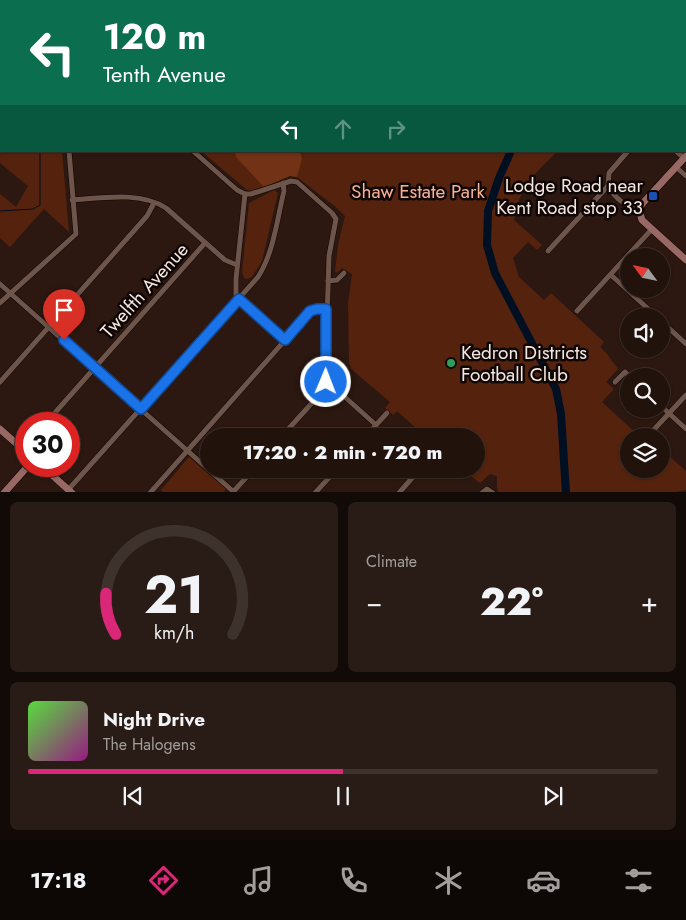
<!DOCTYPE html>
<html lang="en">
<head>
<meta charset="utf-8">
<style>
	:root { --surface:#21120c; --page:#291b15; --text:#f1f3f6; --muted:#a29e9d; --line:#3e322d; --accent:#db2777 }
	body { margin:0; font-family:Jost,sans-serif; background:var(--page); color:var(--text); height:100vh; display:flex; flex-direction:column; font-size:19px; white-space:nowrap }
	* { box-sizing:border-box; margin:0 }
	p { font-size:16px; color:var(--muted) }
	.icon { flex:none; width:28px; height:28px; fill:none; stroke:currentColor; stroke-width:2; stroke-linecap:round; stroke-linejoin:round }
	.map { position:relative; height:492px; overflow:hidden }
	.drawer { display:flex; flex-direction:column; gap:10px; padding:10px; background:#120a07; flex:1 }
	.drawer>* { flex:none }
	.banner { position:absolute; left:0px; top:0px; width:686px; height:152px; box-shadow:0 1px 4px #0004,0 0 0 1px var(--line); background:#0b6e4f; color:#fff; overflow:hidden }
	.needle { width:32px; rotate:303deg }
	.tools { position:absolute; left:620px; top:248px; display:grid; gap:10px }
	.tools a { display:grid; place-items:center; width:50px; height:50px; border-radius:50%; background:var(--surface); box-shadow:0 1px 4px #0004,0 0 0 1px var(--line); font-size:25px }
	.speed { position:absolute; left:15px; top:412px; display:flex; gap:10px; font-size:25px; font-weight:700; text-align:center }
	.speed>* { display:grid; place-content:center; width:65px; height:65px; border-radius:50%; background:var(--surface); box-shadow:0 1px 4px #0004,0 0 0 1px var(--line); line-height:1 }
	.speed .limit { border:8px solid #d22; background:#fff; color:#111 }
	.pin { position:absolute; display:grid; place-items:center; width:42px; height:42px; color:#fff; margin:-51px -21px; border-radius:50% 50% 50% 0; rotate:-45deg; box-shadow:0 0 5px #0007 }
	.pin .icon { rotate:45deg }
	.me { position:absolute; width:55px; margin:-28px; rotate:1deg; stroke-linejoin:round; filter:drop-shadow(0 0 4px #0008) }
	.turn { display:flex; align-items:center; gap:18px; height:105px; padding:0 20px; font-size:22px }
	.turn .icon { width:65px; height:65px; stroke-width:2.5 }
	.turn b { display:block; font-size:35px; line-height:42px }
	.lanes { display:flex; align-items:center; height:48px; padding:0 20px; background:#0003; justify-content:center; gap:25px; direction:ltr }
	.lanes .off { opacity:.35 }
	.big { font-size:38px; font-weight:800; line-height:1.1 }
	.drawer .card { flex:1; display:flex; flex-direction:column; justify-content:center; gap:8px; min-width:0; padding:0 18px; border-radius:8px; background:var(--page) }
	.drawer .dial { align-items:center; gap:0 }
	.dial svg { height:130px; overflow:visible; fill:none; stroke:var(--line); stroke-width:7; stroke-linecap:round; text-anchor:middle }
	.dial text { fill:var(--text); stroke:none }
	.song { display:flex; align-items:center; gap:15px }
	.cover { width:60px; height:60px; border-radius:8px; background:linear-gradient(135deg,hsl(110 70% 55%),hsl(310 70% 35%)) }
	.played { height:5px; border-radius:2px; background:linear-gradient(90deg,var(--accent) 50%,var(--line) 50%) }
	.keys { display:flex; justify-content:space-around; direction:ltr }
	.heat { display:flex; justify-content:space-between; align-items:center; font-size:28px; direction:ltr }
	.drawer .tiles { flex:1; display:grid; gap:10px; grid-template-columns:1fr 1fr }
	.card:last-child { grid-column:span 2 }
	.trip { position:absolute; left:200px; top:428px; width:285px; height:50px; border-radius:25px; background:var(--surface); box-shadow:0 1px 4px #0004,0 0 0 1px var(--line); font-weight:800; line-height:50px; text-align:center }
	.tab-bar { display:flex; height:80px; justify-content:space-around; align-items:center; background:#0d0705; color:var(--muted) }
	.tab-bar .icon { width:35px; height:35px }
	.tab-bar .active { color:var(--accent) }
	.tab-bar b { font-size:22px; color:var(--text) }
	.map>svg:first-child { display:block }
	.green { fill:#55230d }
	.forest { fill:#723216 }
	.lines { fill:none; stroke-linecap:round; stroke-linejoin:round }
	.stream { stroke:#000f21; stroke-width:1 }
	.river { stroke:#000f21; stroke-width:8 }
	.street-casing { stroke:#130301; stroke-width:6 }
	.secondary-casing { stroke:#130301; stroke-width:8 }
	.street { stroke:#6d554b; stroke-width:5 }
	.secondary { stroke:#976864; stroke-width:7 }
	.route-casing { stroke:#114b97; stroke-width:12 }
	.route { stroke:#1a73e8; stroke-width:9 }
	.transit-dot { fill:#1a4fb4; stroke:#0e0604; stroke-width:2 }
	.leisure-dot { fill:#2e9e5b; stroke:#0e0604; stroke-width:2 }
	.labels { text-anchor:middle; stroke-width:5; stroke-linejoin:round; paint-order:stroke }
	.poi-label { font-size:19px; fill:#f5e6e0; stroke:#0e0604; text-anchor:end }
	.park-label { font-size:19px; fill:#f9b195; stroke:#0e0604 }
	.street-label { font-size:19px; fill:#f5e6e0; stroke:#0e0604 }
</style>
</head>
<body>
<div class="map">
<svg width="686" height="493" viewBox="0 0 686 493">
	<rect width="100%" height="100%" fill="#2c1810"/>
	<g class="green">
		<polygon points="15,0 606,0 15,1"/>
		<polygon points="1,67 1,151 62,151 69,232 44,209 10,247 0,238 0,194 16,207 28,186 0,163"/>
		<path d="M 201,151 L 558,151 C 537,170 517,191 514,220 L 542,245 L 537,250 L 528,242 L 513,258 L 519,277 L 544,300 L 551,293 L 604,342 L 600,347 L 607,354 L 618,369 L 606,382 L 614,389 L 602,402 L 639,436 L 629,436 L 629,469 L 661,469 L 661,449 L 686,471 L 686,490 L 671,493 L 498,492 L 497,487 L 497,476 L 490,474 L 480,483 L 462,469 L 476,469 L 476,436 L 425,436 L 397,411 L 393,415 L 385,408 L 390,402 L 351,369 L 349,363 L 348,303 L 352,274 L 342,268 L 337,273 L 335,271 L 338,245 L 345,216 L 337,208 L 297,177 L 290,176 L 253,191 L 247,190 Z"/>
		<polygon points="274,190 278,193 262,261 252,277 247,279 244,278 242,272 249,203"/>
		<polygon points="189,457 226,489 224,492 164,493 161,490"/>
	</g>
	<polygon class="forest" points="234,151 300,151 302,159 297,177 290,176 264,187 236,157"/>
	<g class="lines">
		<g class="stream">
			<polyline points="160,1 161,0"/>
			<polyline points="0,211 33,209 40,205 40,151"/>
		</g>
		<g class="river">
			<polyline points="569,1 569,0"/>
			<polyline points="511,151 499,178 488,211 487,245 495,273 556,389 561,414 566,493"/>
		</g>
		<defs>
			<g id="street">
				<polyline points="660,1 661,0"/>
				<polyline points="0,53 1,54"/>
				<polyline points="685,65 686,64"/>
				<polyline points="193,151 237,190 245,194 251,194 291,181 297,182 332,213 336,219 329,256 325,385 321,393 282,436"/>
				<polyline points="676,151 684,158"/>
				<polyline points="676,167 686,176"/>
				<path d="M 608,186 C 614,197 627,208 639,210"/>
				<polyline points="245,194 236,279 236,295 285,340"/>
				<path d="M 72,200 C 102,198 140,191 166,208 L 225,260 L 237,265"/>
				<polyline points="548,251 608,186 609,173 628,151"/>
				<polyline points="611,275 656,316"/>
				<polyline points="328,281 337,280 344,273"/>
				<polyline points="0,284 235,493"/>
				<polyline points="0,303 76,234 69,151"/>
				<polyline points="577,311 652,229"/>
				<polyline points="661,321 686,344"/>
				<polyline points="0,382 147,216 154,203"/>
				<polyline points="615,382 625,372 629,376"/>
				<polyline points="325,385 336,389 376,425"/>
				<polyline points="661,406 686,429"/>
				<polyline points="45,424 205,243"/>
				<polyline points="366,436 387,413"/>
				<polyline points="648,436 686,395"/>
				<path d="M 68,490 L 258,277 C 274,252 277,219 284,191 L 283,183"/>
				<polyline points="233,492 254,469"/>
				<polyline points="150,493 309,313 315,309 326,309"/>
				<polyline points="315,493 337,469"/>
				<polyline points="399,493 420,469"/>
				<polyline points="482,493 487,489 493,493"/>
			</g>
			<g id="secondary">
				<polyline points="667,0 669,1"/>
				<polyline points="7,1 8,0"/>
				<polyline points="685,16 686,17"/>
				<polyline points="0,36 1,30"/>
				<polyline points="686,156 642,204 639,210 642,220 686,260"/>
				<polyline points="0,429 26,452"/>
				<polyline points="42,466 72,493"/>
				<polyline points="4,493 28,466"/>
			</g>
		</defs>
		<use href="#street" class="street-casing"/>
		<use href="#secondary" class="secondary-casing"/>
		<use href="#street" class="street"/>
		<use href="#secondary" class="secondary"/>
	</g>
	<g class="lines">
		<defs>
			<polyline id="route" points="64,340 141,409 239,299 285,340 310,311 317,309 326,309 326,382"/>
		</defs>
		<use href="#route" class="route-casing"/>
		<use href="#route" class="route"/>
	</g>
	<rect class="transit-dot" x="648" y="191" width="10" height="10" rx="2.5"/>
	<circle class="leisure-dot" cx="451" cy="363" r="5"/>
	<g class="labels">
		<g class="poi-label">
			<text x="643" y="192">Lodge Road near<tspan x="643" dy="22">Kent Road stop 33</tspan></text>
			<text x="461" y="359" text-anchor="start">Kedron Districts<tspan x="461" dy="22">Football Club</tspan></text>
		</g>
		<g class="park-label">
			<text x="418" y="198">Shaw Estate Park</text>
		</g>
		<g class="street-label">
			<text transform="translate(144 290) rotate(-48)" y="7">Twelfth Avenue</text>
		</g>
	</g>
</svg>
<div class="tools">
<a><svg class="needle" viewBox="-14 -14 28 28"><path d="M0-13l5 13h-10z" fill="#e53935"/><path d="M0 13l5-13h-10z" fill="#a29e9d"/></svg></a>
<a><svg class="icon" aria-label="sound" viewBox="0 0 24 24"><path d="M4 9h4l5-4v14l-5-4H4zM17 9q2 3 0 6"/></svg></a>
<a><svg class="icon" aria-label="search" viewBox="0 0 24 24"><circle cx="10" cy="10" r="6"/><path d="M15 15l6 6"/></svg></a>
<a><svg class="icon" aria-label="layers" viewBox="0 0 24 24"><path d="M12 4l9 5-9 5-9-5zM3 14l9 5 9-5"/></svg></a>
</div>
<div class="speed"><div class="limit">30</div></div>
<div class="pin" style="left:64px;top:340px;background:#d93025"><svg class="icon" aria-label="arrive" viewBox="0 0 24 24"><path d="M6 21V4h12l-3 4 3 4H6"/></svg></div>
<svg class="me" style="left:326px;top:382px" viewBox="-20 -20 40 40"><circle r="17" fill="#1a73e8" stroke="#fff" stroke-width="3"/><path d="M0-11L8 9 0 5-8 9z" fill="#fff"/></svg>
<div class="trip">17:20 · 2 min · 720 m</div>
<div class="banner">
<div class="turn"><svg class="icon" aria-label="left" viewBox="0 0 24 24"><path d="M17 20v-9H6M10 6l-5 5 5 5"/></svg><div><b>120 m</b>Tenth Avenue</div></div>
<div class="lanes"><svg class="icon" aria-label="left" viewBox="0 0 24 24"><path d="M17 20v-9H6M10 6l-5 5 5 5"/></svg><svg class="icon off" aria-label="ahead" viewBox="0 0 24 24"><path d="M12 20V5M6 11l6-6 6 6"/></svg><svg class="icon off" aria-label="right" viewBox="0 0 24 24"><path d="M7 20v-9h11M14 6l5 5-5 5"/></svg></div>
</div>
</div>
<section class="drawer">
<div class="tiles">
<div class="card dial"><svg viewBox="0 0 100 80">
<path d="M14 69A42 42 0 1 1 86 69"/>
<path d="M14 69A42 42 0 0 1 8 44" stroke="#db2777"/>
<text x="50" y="56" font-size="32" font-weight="700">21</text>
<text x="50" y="72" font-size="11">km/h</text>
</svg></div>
<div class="card"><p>Climate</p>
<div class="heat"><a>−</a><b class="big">22°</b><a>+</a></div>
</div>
<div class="card">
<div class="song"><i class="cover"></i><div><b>Night Drive</b><p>The Halogens</p></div></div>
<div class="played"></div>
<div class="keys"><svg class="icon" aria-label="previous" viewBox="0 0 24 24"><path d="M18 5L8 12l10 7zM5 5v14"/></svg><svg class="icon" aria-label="pause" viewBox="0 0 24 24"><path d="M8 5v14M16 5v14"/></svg><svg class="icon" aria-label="next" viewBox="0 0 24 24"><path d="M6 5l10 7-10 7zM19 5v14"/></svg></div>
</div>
</div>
</section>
<nav class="tab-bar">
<b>17:18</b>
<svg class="icon active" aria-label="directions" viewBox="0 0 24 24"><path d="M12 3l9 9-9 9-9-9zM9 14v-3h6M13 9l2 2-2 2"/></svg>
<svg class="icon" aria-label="music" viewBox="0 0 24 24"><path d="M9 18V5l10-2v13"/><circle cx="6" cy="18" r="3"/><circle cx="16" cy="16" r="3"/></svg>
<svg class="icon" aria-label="phone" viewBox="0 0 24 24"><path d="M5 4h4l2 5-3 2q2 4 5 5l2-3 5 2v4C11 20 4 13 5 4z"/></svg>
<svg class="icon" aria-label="climate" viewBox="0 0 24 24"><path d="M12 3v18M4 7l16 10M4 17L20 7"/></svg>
<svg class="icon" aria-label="car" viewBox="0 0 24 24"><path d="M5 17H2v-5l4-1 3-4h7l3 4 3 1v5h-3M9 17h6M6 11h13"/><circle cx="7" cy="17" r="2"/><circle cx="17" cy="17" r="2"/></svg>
<svg class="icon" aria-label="filters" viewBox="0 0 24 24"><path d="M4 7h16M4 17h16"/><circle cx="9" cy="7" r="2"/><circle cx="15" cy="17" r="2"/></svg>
</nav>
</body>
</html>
